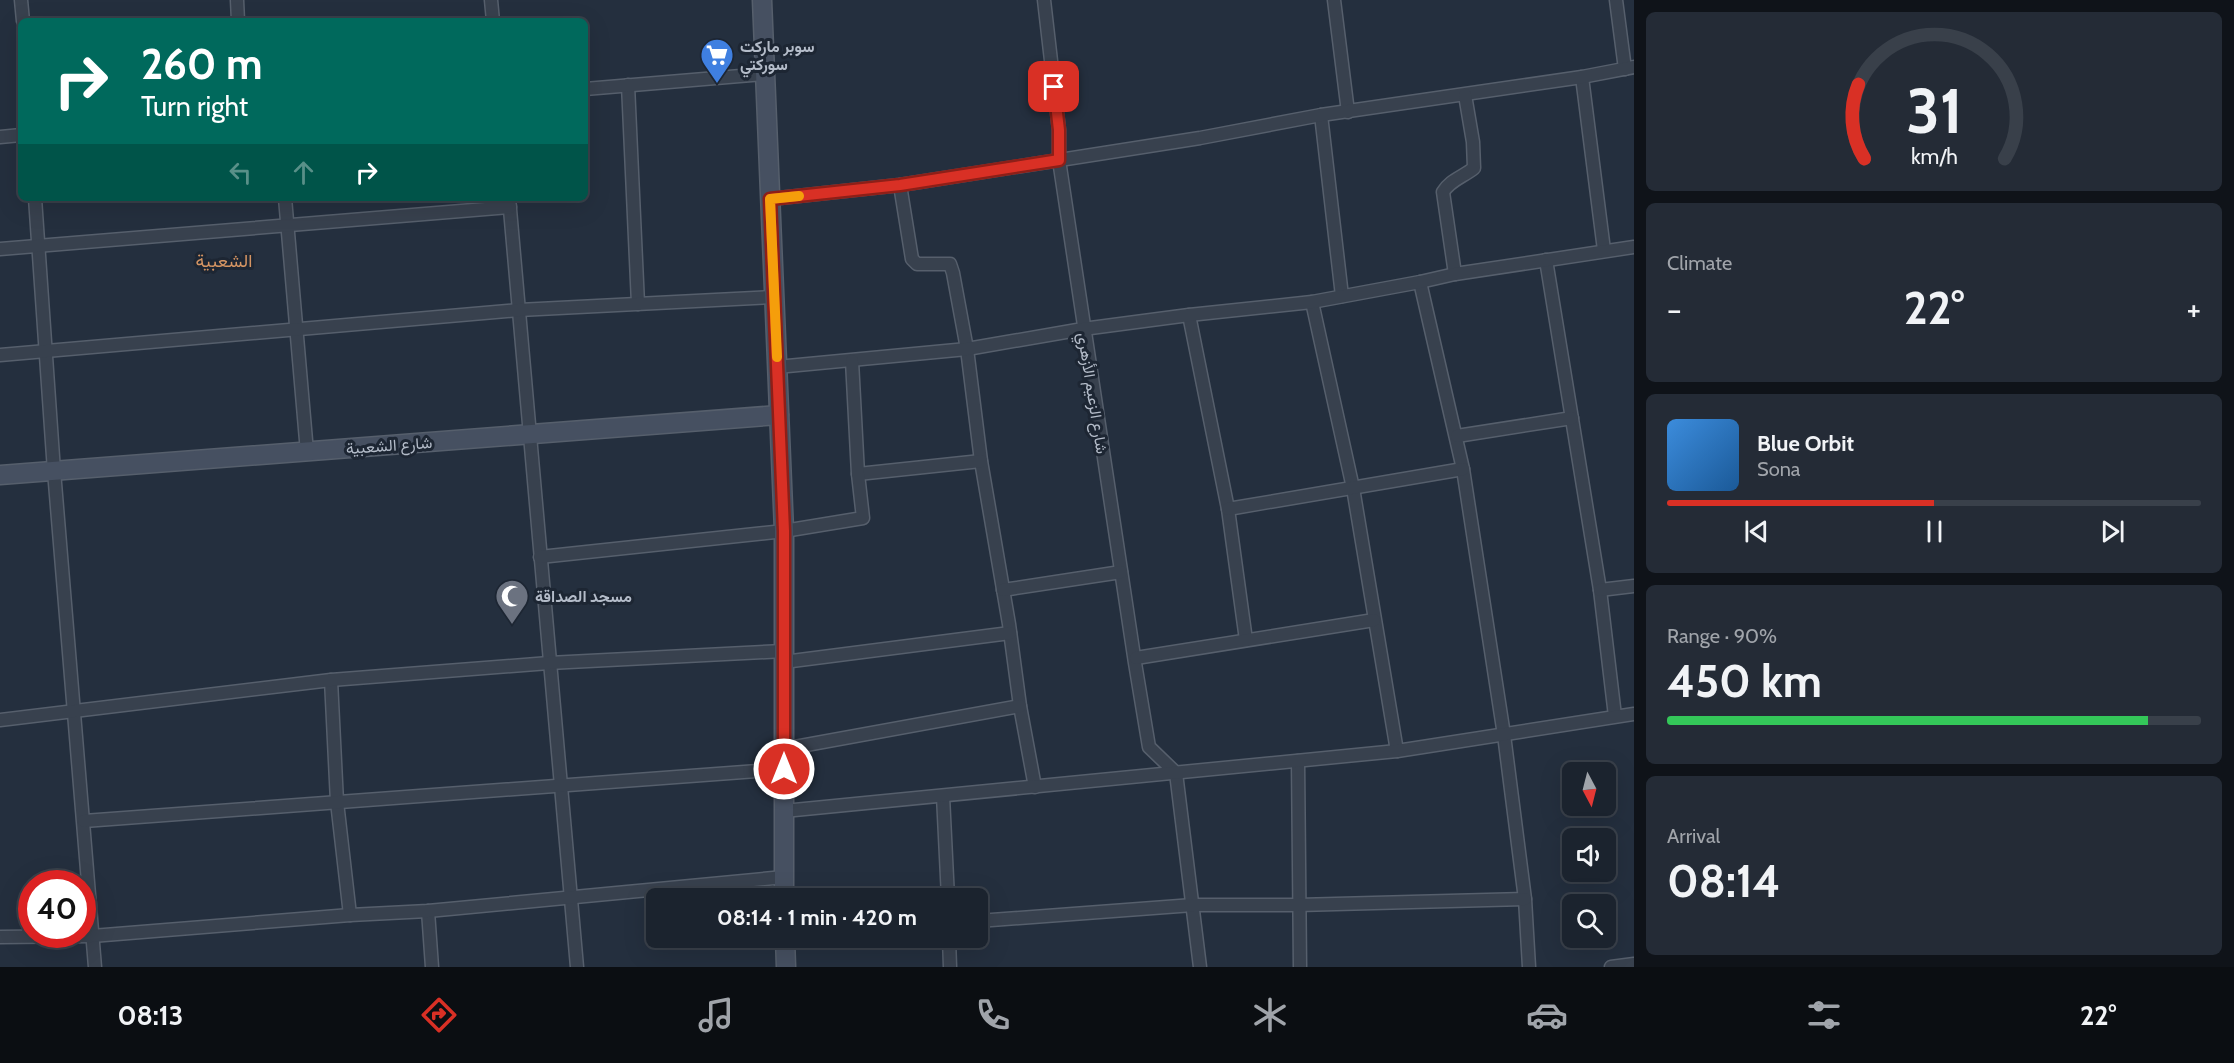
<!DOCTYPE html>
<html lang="en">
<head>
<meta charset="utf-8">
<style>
	:root { --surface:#1b232e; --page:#242b36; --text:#f1f3f6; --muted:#a0a4aa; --line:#39404a; --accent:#d93025 }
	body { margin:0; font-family:Cabin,Vazirmatn,sans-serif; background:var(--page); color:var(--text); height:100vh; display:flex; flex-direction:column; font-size:22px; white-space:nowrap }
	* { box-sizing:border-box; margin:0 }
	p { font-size:20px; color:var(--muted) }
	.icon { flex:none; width:33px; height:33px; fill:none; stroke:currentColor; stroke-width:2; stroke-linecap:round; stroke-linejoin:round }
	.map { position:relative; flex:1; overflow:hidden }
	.panel { display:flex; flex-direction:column; gap:12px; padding:12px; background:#0f1319; width:600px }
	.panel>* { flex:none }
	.guide { position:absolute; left:18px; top:18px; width:570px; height:183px; border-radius:9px; box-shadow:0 6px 24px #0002,0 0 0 2px var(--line); background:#00695c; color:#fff; overflow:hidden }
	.needle { width:39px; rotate:173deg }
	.controls { position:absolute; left:1562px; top:762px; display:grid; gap:12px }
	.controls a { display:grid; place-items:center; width:54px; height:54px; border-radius:9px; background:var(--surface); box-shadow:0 6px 24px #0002,0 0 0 2px var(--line); font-size:30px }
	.speed { position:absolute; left:18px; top:870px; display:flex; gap:12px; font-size:30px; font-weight:700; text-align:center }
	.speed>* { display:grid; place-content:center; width:78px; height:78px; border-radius:50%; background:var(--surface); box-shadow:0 6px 24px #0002,0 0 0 2px var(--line); line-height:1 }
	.speed .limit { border:9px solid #d22; background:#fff; color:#111 }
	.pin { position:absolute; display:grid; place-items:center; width:51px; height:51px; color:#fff; margin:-26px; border-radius:12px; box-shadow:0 3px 9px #0006 }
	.me { position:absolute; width:66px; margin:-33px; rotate:0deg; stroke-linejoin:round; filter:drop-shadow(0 0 4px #0008) }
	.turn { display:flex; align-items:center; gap:21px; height:126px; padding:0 24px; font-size:27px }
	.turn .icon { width:78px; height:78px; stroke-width:2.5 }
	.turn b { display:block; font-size:42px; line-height:51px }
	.lanes { display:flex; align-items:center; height:57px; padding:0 24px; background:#0003; justify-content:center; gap:30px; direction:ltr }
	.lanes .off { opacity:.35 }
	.big { font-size:45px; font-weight:700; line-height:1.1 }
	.panel .widget { flex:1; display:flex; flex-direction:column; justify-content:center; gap:9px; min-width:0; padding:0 21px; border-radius:9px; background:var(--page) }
	.panel .dial { align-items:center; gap:0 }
	.dial svg { height:156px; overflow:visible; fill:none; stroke:var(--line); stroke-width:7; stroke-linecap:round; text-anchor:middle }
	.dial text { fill:var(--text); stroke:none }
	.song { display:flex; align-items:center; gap:18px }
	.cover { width:72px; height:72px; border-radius:9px; background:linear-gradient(135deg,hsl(210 70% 55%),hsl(210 70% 35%)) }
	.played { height:6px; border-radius:3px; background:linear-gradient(90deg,var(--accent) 50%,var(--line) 50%) }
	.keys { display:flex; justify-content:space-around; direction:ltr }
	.heat { display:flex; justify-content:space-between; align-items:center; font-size:33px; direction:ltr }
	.charge { height:9px; border-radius:4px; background:linear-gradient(90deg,#34c759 90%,var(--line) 0) }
	.trip { position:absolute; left:646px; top:888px; width:342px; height:60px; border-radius:9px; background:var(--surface); box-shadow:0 6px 24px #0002,0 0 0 2px var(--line); font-weight:700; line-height:60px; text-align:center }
	.dock { display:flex; height:96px; justify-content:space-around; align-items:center; background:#0b0e12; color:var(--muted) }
	.dock .icon { width:42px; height:42px }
	.dock .selected { color:var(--accent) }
	.dock b { font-size:27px; color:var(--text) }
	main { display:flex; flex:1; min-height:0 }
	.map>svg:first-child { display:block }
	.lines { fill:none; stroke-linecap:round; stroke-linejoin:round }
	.street-casing { stroke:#565f6c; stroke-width:15 }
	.secondary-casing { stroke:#565f6c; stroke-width:21 }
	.street { stroke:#38414e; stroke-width:12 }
	.secondary { stroke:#465061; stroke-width:18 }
	.route-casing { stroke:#8d1f18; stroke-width:15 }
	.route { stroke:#d93025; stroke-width:10 }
	.slow { stroke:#f59e0b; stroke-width:10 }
	.labels { text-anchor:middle; stroke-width:6; stroke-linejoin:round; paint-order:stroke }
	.poi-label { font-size:16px; font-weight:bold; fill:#b4bcc9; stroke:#1d2633; text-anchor:start }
	.street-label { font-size:16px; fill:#b4bcc9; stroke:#1d2633 }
	.neighbourhood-label { font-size:18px; fill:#d59563; stroke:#1d2633 }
</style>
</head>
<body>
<main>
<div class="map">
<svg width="1634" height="967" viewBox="0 0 1634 967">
	<rect width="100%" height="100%" fill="#242f3e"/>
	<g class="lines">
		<defs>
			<g id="street">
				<polyline points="21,0 23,21"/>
				<polyline points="237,0 238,21"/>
				<polyline points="491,0 493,21"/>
				<polyline points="1044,0 1059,130 1059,160 1135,663 1149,747 1176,773 1200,967"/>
				<polyline points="1334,0 1348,112"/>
				<polyline points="1616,0 1625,69"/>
				<polyline points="1582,77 1604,250"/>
				<polyline points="628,85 638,304"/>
				<polyline points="585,89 765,74"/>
				<polyline points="1321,115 1342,296"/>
				<polyline points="0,137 21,135"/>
				<polyline points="900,185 912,259 917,264 950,264 953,273 967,349 981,461 1009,624 1020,706 1035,787"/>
				<polyline points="35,198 54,471 95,967"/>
				<polyline points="285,198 307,452"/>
				<polyline points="509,198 577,967"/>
				<polyline points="770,199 900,185 1200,138 1321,115 1582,77 1634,67"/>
				<polyline points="0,249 510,207"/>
				<polyline points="1546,260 1600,590 1615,716"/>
				<path d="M 1455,274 L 1443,192 C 1450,180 1463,177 1474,168 L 1473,142 L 1465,95"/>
				<polyline points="1420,282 1463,469 1504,735 1525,899 1529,967"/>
				<polyline points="1312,302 1353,488 1397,751"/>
				<polyline points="1189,315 1228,509 1246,640"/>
				<polyline points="0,355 519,310 774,297"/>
				<polyline points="777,367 967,349 1083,329 1189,315 1312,302 1420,282 1455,274 1634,247"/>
				<polyline points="1457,436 1572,418"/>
				<polyline points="858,474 981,461"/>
				<polyline points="1228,509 1463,469"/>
				<polyline points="540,557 784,531 863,518 858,474 852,361"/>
				<polyline points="1003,590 1121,572"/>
				<polyline points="1600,590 1634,586"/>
				<polyline points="1136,658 1374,620"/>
				<polyline points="784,662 1010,633"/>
				<polyline points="331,680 337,802 350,915"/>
				<polyline points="0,720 331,680 549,663 784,651"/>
				<polyline points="784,749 1020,706"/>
				<polyline points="1298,761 1300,967"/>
				<polyline points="943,796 948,898"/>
				<polyline points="784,811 1397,751 1634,714"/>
				<polyline points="84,821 784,769"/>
				<polyline points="428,911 432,967"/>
				<polyline points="978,921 1193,905 1298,905 1525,899"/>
				<polyline points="0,937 92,936 350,915 428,911 784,877"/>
				<polyline points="949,938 950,967"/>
				<polyline points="1611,967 1634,964"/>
			</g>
			<g id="secondary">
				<polyline points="762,0 784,531 784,898"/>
				<polyline points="0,475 779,415"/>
				<polyline points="785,938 786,967"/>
			</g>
		</defs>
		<use href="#street" class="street-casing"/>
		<use href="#secondary" class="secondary-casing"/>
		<use href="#street" class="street"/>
		<use href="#secondary" class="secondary"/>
	</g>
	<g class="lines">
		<defs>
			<polyline id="route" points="784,769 784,531 770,199 900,185 1059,160 1059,130 1054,87"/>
		</defs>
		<use href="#route" class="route-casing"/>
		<use href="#route" class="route"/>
		<polyline class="slow" points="777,357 770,199 799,196"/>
	</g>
	<defs>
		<symbol id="supermarket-pin" viewBox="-11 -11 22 30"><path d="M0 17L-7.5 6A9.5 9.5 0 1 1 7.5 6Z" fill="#3f7fe0" stroke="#1d2633"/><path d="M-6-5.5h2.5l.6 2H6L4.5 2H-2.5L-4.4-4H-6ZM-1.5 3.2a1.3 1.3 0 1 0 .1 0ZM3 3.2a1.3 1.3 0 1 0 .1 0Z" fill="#fff"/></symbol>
		<symbol id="mosque-pin" viewBox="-11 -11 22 30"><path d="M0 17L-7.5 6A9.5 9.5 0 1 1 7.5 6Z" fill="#6b7280" stroke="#1d2633"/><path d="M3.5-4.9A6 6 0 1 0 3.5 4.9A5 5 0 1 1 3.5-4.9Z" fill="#fff"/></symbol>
	</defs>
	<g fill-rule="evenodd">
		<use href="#supermarket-pin" x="698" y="36" width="38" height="52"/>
		<use href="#mosque-pin" x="493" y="577" width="38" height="52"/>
	</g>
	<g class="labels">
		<g class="poi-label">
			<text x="740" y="52">سوبر ماركت<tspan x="740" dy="18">سوركتي</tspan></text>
			<text x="535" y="602">مسجد الصداقة</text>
		</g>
		<g class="street-label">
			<text transform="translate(1093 393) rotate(81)" y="6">شارع الزعيم الأزهري</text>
			<text transform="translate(389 445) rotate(-4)" y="6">شارع الشعبية</text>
		</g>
		<g class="neighbourhood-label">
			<text x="224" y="267">الشعبية</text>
		</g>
	</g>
</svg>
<div class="controls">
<a><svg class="needle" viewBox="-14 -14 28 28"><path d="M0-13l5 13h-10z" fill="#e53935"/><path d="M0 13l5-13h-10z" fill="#a0a4aa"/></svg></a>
<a><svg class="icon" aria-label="sound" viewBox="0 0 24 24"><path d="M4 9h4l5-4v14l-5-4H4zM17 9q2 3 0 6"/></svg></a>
<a><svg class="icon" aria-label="search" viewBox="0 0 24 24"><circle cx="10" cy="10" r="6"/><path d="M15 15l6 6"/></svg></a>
</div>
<div class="speed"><div class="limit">40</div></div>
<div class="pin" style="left:1054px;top:87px;background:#d93025"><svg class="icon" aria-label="arrive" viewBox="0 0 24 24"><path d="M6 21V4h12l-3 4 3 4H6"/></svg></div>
<svg class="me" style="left:784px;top:769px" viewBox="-20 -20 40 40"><circle r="17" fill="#d93025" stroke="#fff" stroke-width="3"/><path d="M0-11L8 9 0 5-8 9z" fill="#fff"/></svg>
<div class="trip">08:14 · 1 min · 420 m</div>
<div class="guide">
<div class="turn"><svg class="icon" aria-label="right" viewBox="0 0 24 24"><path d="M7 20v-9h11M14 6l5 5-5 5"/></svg><div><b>260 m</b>Turn right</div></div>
<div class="lanes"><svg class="icon off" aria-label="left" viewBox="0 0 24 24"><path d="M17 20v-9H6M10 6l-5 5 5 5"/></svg><svg class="icon off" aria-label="ahead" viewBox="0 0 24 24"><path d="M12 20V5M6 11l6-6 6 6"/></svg><svg class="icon" aria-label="right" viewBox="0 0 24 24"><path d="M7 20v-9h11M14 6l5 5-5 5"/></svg></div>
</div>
</div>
<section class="panel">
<div class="widget dial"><svg viewBox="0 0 100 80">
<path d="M14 69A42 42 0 1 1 86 69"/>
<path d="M14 69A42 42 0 0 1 11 31" stroke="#d93025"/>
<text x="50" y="56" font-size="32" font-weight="700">31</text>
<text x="50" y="72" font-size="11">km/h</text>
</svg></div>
<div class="widget"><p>Climate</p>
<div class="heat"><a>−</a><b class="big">22°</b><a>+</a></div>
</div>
<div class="widget">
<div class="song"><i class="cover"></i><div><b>Blue Orbit</b><p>Sona</p></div></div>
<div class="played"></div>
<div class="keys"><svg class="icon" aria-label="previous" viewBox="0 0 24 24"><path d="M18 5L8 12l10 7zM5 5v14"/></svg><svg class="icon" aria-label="pause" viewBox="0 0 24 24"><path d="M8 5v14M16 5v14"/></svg><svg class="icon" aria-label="next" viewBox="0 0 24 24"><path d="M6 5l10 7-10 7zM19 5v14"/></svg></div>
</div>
<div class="widget"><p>Range · 90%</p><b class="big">450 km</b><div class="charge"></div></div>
<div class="widget"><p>Arrival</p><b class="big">08:14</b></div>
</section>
</main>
<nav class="dock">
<b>08:13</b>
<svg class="icon selected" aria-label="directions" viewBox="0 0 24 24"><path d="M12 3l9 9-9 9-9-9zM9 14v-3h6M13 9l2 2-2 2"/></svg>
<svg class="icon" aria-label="music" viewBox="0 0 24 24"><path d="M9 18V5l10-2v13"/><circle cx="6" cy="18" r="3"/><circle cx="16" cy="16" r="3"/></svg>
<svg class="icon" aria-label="phone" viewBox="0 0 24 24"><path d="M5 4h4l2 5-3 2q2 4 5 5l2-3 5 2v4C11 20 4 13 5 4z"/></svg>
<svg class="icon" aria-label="climate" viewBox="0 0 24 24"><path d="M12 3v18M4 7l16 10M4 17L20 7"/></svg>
<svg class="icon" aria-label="car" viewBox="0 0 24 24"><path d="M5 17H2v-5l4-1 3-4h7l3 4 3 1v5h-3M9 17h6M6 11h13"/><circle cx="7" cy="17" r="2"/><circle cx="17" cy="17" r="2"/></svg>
<svg class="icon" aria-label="filters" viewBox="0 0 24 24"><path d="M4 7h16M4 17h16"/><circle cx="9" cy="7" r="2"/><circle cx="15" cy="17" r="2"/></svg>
<b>22°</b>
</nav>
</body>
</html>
